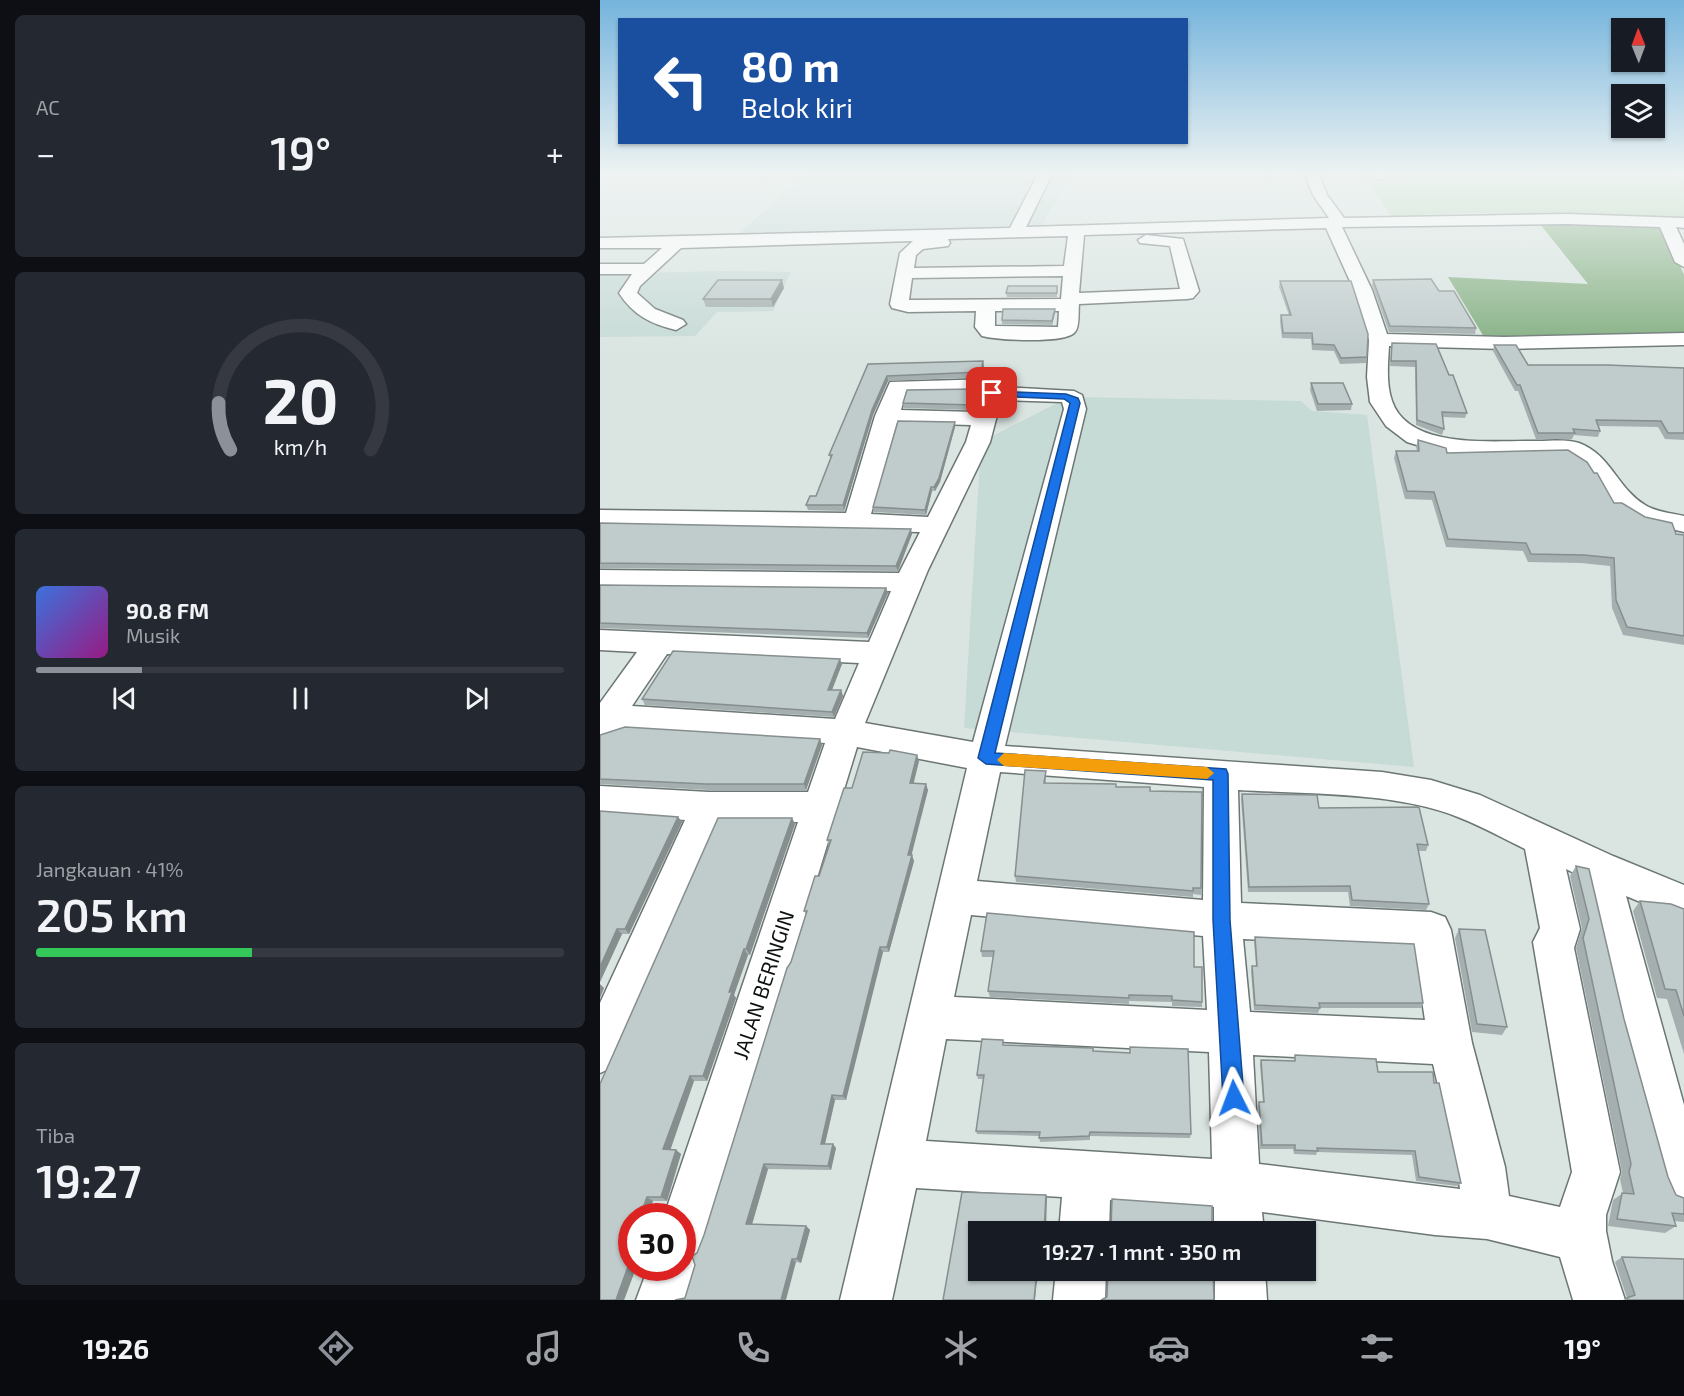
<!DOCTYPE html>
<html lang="id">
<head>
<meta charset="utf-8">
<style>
	:root { --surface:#171b24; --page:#242831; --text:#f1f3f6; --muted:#9ea1a6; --line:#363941; --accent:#8c9099 }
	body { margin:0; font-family:"Exo 2",sans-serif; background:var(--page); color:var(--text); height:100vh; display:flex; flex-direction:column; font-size:22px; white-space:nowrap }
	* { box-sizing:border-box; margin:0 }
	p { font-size:20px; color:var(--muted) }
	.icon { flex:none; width:33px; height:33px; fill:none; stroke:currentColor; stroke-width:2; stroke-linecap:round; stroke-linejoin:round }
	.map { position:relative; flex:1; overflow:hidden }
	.drawer { display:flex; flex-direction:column; gap:15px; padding:15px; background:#0d0f14; width:600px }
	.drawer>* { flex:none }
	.hud { position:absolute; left:18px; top:18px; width:570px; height:126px; border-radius:0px; box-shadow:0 2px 4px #0004; background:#1a4fa0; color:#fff; overflow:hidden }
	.needle { width:39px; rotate:359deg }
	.fabs { position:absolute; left:1011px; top:18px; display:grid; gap:12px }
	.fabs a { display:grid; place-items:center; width:54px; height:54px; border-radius:0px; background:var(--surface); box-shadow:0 2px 4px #0004; font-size:30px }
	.speed { position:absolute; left:18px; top:1203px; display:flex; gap:12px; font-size:30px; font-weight:700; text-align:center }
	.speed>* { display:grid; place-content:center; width:78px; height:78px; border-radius:50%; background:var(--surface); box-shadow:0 2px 4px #0004; line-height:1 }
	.speed .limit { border:9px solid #d22; background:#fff; color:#111 }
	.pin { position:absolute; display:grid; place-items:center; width:51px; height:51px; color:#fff; margin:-26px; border-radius:12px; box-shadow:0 3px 9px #0006 }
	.me { position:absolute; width:66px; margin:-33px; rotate:357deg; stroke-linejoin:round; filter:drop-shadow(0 0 4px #0008) }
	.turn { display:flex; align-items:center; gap:21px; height:126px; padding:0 24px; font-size:27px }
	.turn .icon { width:78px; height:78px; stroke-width:2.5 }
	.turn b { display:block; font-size:42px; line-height:51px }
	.big { font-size:45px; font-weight:600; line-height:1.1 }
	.drawer .card { flex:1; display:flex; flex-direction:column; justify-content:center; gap:9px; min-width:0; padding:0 21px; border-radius:9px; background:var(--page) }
	.drawer .dial { align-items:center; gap:0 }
	.dial svg { height:156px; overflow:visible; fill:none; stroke:var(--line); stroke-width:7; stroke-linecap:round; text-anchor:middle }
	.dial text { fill:var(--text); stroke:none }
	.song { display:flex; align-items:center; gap:18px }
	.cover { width:72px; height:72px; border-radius:9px; background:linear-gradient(135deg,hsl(220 70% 55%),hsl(310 70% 35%)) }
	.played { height:6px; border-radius:3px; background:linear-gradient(90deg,var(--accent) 20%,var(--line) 20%) }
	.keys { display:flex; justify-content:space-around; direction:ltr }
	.heat { display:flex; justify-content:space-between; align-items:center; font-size:33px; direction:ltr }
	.charge { height:9px; border-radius:4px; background:linear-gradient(90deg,#34c759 41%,var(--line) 0) }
	.trip { position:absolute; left:368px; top:1221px; width:348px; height:60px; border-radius:0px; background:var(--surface); box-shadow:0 2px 4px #0004; font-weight:600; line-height:60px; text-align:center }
	.tabs { display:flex; height:96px; justify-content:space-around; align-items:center; background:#090b0e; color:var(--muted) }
	.tabs .icon { width:42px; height:42px }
	.tabs .active { color:var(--accent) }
	.tabs b { font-size:27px; color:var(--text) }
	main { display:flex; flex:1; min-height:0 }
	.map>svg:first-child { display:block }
	.built { fill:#c6dad6 }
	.green { fill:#b6dbb4 }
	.forest { fill:#82ae80 }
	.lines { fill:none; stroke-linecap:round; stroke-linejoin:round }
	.minor-casing { stroke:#6c7674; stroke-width:3 }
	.minor { fill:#fff; fill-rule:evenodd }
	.wall { fill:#a5afaf }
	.shaded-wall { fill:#868e8e }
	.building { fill:#c0cbcb; stroke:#868e8e; stroke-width:1.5 }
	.route { fill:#1a73e8; stroke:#114b97; stroke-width:1.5 }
	.slow { fill:#f59e0b }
	.labels { text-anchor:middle; stroke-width:6; stroke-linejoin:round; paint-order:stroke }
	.near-street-label { font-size:21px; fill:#0e1111; stroke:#fff }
</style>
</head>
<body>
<main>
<section class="drawer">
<div class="card"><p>AC</p>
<div class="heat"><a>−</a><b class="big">19°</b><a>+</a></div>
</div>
<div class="card dial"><svg viewBox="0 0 100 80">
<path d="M14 69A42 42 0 1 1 86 69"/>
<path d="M14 69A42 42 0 0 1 8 45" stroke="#8c9099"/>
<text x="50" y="56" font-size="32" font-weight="700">20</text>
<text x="50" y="72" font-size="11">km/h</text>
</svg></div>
<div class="card">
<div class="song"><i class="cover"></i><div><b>90.8 FM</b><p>Musik</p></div></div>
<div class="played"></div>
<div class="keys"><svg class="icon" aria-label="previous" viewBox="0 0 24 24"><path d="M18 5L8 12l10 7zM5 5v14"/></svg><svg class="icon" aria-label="pause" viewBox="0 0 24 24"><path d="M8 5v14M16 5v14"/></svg><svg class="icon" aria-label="next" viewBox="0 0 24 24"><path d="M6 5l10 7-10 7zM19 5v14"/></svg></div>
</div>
<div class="card"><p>Jangkauan · 41%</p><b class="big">205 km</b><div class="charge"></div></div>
<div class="card"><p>Tiba</p><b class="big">19:27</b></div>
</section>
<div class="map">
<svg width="1084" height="1300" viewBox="0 0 1084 1300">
	<rect width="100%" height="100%" fill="#dae5e2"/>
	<g class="built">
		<polygon points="208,172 472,172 440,229 134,238"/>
		<polygon points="120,271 191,272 173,311 117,312 95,336 0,337 0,274"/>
		<polygon points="469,397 701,401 712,411 767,415 814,767 364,728 381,442"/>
	</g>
	<polygon class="green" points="790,172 1062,172 1084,179 1084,217 871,213 792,216 768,184 812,182"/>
	<polygon class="forest" points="932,214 1060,217 1084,275 1084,336 887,342 848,277 988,284"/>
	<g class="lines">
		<defs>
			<g id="minor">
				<path d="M 439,172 L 453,172 L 426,227 L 729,218 L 713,195 L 704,172 L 718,172 L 727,195 L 744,218 L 967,214 L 1084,218 L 1084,228 L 1076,227 L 1084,244 L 1084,267 L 1075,262 L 1060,227 L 967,224 L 742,227 L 772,290 L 787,334 L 904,337 L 1084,333 L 1084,345 L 904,349 L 789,346 C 788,364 786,384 792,401 C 809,451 896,440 938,441 C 951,441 966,439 979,443 C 1011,455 1017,488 1045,505 C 1056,512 1071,513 1084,516 L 1084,532 L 1047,523 L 1027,515 L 1012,503 L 991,472 L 966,455 L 843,453 L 807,442 L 786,426 L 770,402 L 767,377 L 769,340 L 754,290 L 726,228 L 484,235 L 479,293 L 580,289 L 570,246 L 540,243 L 538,240 L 546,235 L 583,239 L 599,291 L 593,298 L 587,299 L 479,304 C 478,312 480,326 475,332 C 466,344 397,340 382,336 L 375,327 L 376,311 L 308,312 L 292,308 L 290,304 L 300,253 L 313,241 L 81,248 L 40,286 L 37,293 L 55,309 L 83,320 L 86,324 L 76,330 C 51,324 33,315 19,293 L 32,274 L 0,274 L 0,264 L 44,264 L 62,248 L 0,248 L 0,238 L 410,228 ZM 468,236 L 464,266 L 314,268 L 316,255 L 323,249 L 348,246 L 350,243 L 348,239 ZM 463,276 L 461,299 L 309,300 L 312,278 ZM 395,311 L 459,311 L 458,327 L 395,326 Z"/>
				<polygon points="761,172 781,172 788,176 781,180"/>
				<path d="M 391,379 L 398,381 L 403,387 L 474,391 L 482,395 L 486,409 L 405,746 L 782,772 L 831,780 L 880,795 L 1013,856 L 1084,885 L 1084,920 L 1026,896 L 1084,1105 L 1084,1207 L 1067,1200 L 1060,1183 L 1018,1027 L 984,878 L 966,869 L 980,929 L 974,948 L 1020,1172 L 1006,1215 L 1006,1231 L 1012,1261 L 1025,1300 L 973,1300 L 960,1257 L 887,1239 L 835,1235 L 662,1212 L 664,1232 L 614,1232 L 614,1207 L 510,1200 L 509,1232 L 459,1232 L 462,1197 L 316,1188 L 292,1300 L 240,1300 L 367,768 L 257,747 L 107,1238 L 100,1256 L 94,1258 L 98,1268 L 88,1300 L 36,1300 L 48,1268 L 82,1268 L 82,1216 L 64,1216 L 198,822 L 120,822 L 15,1066 L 0,1073 L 0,1003 L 85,820 L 0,814 L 0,786 L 109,792 L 208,792 L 225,743 L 16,730 L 12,737 L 0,741 L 0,703 L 37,652 L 0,650 L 0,630 L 269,642 L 291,591 L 0,588 L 0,570 L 299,573 L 320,532 L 0,526 L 0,510 L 246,513 L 275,416 L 290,382 ZM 382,391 L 375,412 L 301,410 L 306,392 ZM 401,400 L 462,402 L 464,409 L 373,742 L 265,723 L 328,570 L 390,442 ZM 297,423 L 371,425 L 366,442 L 328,517 L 271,514 ZM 67,654 L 259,663 L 235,719 L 32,706 ZM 400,772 L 604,787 L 603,900 L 377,881 ZM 638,790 C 705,794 797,792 858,817 C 881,826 903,838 925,849 L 940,928 L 933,942 L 972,1172 L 960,1207 L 909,1196 L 905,1167 L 872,1043 L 851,930 L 845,917 L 831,912 L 641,903 ZM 371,915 L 603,936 L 607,1010 L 354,997 ZM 643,939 L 814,947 L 825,1020 L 650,1012 ZM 346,1039 L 609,1052 L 612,1159 L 326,1141 ZM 653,1055 L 833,1064 L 857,1167 L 860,1189 L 659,1164 Z"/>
				<polygon points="456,1270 506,1270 505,1300 453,1300"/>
				<polygon points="615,1270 665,1270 667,1300 615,1300"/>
			</g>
		</defs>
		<use href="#minor" class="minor-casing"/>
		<use href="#minor" class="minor"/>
	</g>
	<g class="wall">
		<polygon points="773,280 839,291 876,328 875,334 789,332 772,285"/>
		<polygon points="680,281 767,357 766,363 740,364 734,351 712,350 711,339 682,338 680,321 681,315 689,315 679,287"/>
		<polygon points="457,286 457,297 407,297 406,293"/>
		<polygon points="184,288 173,307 106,307 103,299"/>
		<polygon points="455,309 455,313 452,325 402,324 402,320"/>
		<polygon points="792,343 849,375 867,413 865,418 843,417 844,429 842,435 816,425 815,367 790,366"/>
		<polygon points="894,345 928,365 1084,368 1084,440 1065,439 1058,427 999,426 1000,431 998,437 974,435 972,439 936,439 918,391 915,391 893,351"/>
		<polygon points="268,364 384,366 382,377 288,381 273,415 244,511 208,510 206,505 216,496 231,460 229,455"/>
		<polygon points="711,383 752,404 751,410 717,411 710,390"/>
		<polygon points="377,389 378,393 373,410 304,408 303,403"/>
		<polygon points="355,422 355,427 340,482 335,491 332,491 326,515 274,512 273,507"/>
		<polygon points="818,440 847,453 994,473 1014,503 1045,517 1076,534 1084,535 1084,645 1023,635 1012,608 1010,566 981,563 928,562 923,551 846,547 832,500 805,499 794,458 796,451 817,451 816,447"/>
		<polygon points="0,523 312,534 298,571 0,568"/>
		<polygon points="0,585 286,588 288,593 268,638 0,628"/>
		<polygon points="242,664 232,690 241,690 243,696 234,717 45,705 42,699"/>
		<polygon points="0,735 220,739 222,745 206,790 109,790 0,784"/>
		<polygon points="319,761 313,784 328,790 311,855 314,861 289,952 283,952 246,1100 235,1100 225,1144 236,1148 231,1170 168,1169 152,1224 206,1226 210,1230 201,1263 196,1262 85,1298 95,1265 97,1253 104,1235 206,914 204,911 219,876 229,845 227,840 252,788"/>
		<polygon points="446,771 446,783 516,787 550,791 601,888 601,895 593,894 593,897 416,882 415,876"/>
		<polygon points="642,794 719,808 828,845 826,851 818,851 829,904 826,910 750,906 748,892 648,892 641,800"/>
		<polygon points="0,811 78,817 82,822 29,934 22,934 0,982"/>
		<polygon points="192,818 195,824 150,955 148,955 134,995 136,998 107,1081 94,1081 70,1149 76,1150 81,1154 67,1201 53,1201 31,1261 32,1268 36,1268 24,1300 0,1300"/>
		<polygon points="976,866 1024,1019 1068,1177 1076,1195 1084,1198 1084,1222 1074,1221 1076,1226 1065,1233 1008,1226 1013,1200 1023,1193 1020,1179 1022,1172 976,948 982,928 970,876"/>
		<polygon points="1040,901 1084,909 1084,1054 1067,999 1057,998 1033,911"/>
		<polygon points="387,913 594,967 602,1002 602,1007 572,1006 572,1002 529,1001 529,1004 390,997 388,991 393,957 382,957 381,951"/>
		<polygon points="859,929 907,1027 902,1035 872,1032 855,938"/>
		<polygon points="655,937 823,1003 821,1008 720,1008 718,1013 654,1010 651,971 652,966 656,966 654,942"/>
		<polygon points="405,1045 493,1048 494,1051 591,1134 590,1138 490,1136 490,1140 440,1142 439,1136 377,1134 376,1131 384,1079 378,1079 377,1075"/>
		<polygon points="695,1055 778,1072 834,1083 861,1183 857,1186 816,1181 812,1155 717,1152 716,1155 694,1154 693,1149 660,1149 658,1106 659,1102 663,1102 660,1065 661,1060 694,1061"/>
		<polygon points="1022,1257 1084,1300 1023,1300 1027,1298 1015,1262"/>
	</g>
	<g class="shaded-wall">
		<polygon points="182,280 184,288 173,307 171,299"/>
		<polygon points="455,309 455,313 452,325 452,321"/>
		<polygon points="383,361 384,366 382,377 381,372"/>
		<polygon points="287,376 288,381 273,415 244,511 243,505 272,410"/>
		<polygon points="377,389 378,393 373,410 373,405"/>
		<polygon points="355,422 355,427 340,482 335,491 334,487"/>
		<polygon points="331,487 332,491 326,515 325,510"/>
		<polygon points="311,529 312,534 298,571 296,566"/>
		<polygon points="286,588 288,593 268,638 267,633"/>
		<polygon points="240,659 242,664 230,695 228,690"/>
		<polygon points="241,690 243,696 234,717 232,712"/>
		<polygon points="220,739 222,745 206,790 204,784"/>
		<polygon points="317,755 319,761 312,790 310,783"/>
		<polygon points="326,784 328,790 310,861 308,855"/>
		<polygon points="78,817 82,822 29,934 25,929"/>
		<polygon points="192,818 195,824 150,955 146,949"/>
		<polygon points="312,855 314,861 289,952 287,947"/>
		<polygon points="17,929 22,934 0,982 0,967"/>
		<polygon points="280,947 283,952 246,1100 243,1096"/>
		<polygon points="144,949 148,955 134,995 136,998 107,1081 103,1076 129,992"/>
		<polygon points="0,984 4,988 0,998"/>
		<polygon points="90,1076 94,1081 69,1154 63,1149"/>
		<polygon points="232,1095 235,1100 224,1148 221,1144"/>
		<polygon points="233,1144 236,1148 231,1170 228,1166"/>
		<polygon points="76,1150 81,1154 67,1201 61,1197"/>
		<polygon points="164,1164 168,1169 151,1228 146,1224"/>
		<polygon points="446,1195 447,1198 446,1232 444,1232"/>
		<polygon points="47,1197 53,1201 47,1216 40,1216"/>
		<polygon points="206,1226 210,1230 201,1263 197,1259"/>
		<polygon points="32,1239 32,1268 36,1268 24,1300 16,1300 24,1261"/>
		<polygon points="192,1259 196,1262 186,1300 181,1300"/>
		<polygon points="437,1270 438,1270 435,1300 434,1300"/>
	</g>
	<g class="building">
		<polygon points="831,279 839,291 854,291 876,328 790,326 773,280"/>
		<polygon points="118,280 182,280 171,299 103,299"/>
		<polygon points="680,281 751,281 768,334 767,357 741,358 734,345 713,344 712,333 683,333 681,315 691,315"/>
		<polygon points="408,286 457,286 457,293 406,293"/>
		<polygon points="403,309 455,309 452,321 402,320"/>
		<polygon points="792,343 836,344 849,375 853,375 867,413 842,412 844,429 817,420 816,361 791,361"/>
		<polygon points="894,345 916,345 928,365 1007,365 1084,368 1084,433 1068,433 1061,421 996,420 1000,431 973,429 975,433 938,433 920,385 917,385"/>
		<polygon points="383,361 381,372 287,376 272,410 243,505 206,505 210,496 216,496 232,455 229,455 268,364"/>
		<polygon points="711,383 743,383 752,404 718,404"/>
		<polygon points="377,389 373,405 303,403 307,390"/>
		<polygon points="298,421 355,422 339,478 334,487 331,487 325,510 273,507"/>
		<polygon points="818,440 846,448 847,453 968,450 987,462 994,473 997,473 1014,503 1022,503 1045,517 1072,523 1076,534 1084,535 1084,636 1027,627 1016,600 1014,558 984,555 931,554 926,543 848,539 834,492 807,491 796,451 819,451"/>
		<polygon points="0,523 311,529 296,566 0,563"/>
		<polygon points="0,585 286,588 267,633 0,623"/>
		<polygon points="73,651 240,659 228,690 241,690 232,712 42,699"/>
		<polygon points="25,727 220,739 204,784 106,784 0,779 0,735"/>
		<polygon points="290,750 317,755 310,783 326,784 308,855 312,855 287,947 280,947 243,1096 232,1095 221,1144 233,1144 228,1166 164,1164 146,1224 206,1226 197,1259 192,1259 181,1300 75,1300 85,1298 95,1265 92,1256 97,1253 104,1235 187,968 191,962 207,911 204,911 215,876 219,876 231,840 227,840 244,788 252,788 263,752 289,753"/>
		<polygon points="425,770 446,771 444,783 516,784 516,787 550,787 550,791 602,792 601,888 593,888 593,891 415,876"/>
		<polygon points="642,794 717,795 719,808 819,807 828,845 817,844 829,904 752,900 750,886 649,887"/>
		<polygon points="0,811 78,817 25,929 17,929 0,967"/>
		<polygon points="118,818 192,818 146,949 144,949 129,992 132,992 103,1076 90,1076 63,1149 76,1150 61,1197 47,1197 40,1216 32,1216 32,1239 24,1261 30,1261 16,1300 0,1300 0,1084"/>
		<polygon points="976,866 989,869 1024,1019 1068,1177 1076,1195 1084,1198 1084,1214 1072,1213 1076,1226 1017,1219 1022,1193 1034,1194 1029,1172 1031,1164 983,938 989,919"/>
		<polygon points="1040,901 1071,904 1084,909 1084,1016 1076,990 1065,989"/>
		<polygon points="387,913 594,932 594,967 602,967 602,1002 572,1000 572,996 529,995 529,998 388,991 394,951 381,951"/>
		<polygon points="859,929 885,930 907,1027 877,1024"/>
		<polygon points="655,937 814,944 823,1003 719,1003 720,1008 655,1005 652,966 657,966"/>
		<polygon points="382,1039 403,1040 403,1045 493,1048 493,1051 530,1053 530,1047 588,1049 591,1134 490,1132 489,1136 439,1138 440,1132 376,1131 384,1075 377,1075"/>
		<polygon points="695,1055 776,1059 778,1072 833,1072 834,1083 839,1083 861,1183 819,1177 815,1151 717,1148 718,1151 695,1150 695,1145 662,1145 659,1102 664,1102 661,1060 695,1061"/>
		<polygon points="362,1192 446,1195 444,1232 378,1232 378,1270 437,1270 434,1300 343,1300"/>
		<polygon points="512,1199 612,1206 612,1227 608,1227 609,1232 499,1232 511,1229"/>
		<polygon points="1022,1257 1084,1259 1084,1300 1028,1300 1027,1298 1035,1295"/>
		<polygon points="508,1270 613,1270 614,1300 501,1300 507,1297"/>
	</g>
	<linearGradient id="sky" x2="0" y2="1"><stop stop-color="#75b4dd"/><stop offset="0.49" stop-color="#eef3f2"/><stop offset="1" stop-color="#eef3f2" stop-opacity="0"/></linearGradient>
	<rect width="1084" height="354" fill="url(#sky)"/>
	<polygon class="route" points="392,391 466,394 478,398 480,403 395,753 626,769 628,774 630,920 644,1098 641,1105 634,1108 626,1105 623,1098 613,920 613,780 386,764 378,758 470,403 464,399 388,396 387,393"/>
	<polygon class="slow" points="404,753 607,767 614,773 607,779 404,766 397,760"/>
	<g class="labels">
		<g class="near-street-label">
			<text transform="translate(164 985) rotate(-72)" y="7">JALAN BERINGIN</text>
		</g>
	</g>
</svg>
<div class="fabs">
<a><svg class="needle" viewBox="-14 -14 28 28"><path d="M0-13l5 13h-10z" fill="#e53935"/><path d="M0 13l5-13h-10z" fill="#9ea1a6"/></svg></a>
<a><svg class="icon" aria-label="layers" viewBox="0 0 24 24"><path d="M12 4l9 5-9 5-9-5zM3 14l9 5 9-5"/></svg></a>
</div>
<div class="speed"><div class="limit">30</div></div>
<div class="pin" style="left:392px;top:393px;background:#d93025"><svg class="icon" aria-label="arrive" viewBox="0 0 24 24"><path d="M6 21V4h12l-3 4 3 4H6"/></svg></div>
<svg class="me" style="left:634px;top:1098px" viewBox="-20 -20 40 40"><path d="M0-17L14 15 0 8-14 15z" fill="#1a73e8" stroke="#fff" stroke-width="4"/></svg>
<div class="trip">19:27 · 1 mnt · 350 m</div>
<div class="hud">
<div class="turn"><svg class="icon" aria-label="left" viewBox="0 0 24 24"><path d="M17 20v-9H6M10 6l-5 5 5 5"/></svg><div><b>80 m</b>Belok kiri</div></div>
</div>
</div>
</main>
<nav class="tabs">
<b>19:26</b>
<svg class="icon active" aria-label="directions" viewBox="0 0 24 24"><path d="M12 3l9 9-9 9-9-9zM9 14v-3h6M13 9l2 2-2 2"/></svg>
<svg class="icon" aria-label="music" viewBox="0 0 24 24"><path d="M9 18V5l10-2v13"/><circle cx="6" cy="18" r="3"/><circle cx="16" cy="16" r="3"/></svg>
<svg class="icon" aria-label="phone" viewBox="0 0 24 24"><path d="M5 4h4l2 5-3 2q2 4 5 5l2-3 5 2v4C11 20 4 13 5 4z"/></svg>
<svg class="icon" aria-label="climate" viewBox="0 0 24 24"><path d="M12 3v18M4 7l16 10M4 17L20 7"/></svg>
<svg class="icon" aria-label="car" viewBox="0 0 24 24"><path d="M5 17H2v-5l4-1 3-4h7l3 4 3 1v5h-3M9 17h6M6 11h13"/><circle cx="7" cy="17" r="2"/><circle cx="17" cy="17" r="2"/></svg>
<svg class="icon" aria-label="filters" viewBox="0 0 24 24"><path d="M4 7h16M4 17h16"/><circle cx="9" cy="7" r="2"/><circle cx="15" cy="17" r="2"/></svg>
<b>19°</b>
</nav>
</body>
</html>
